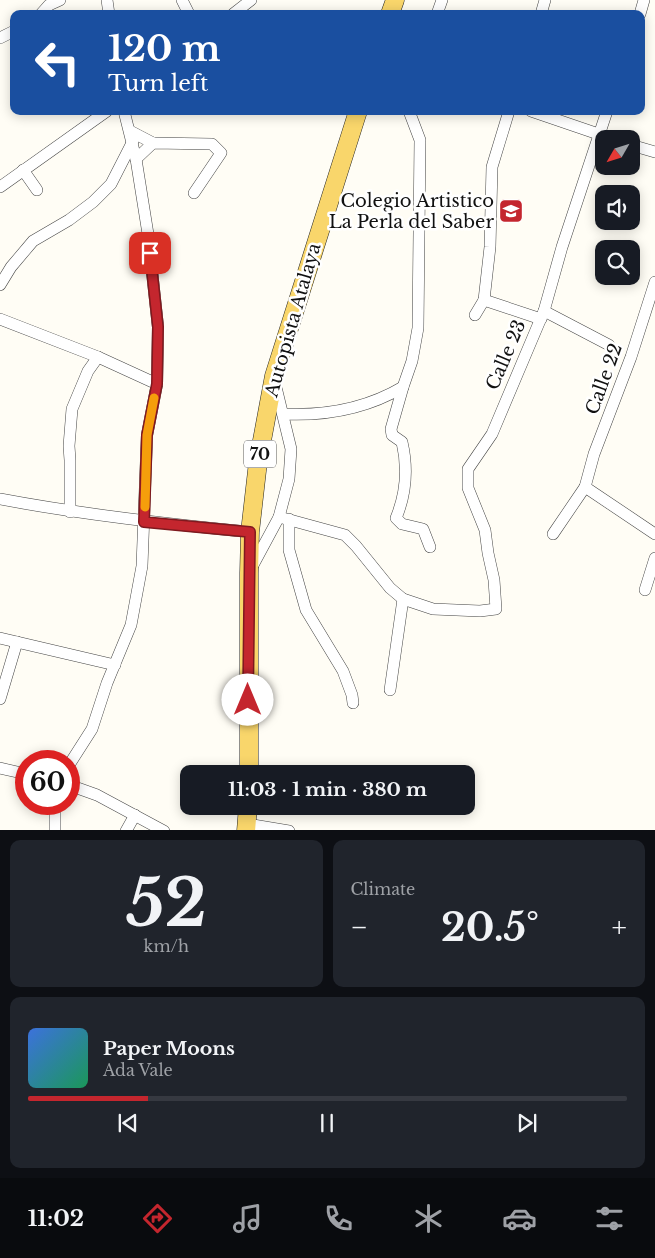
<!DOCTYPE html>
<html lang="en">
<head>
<meta charset="utf-8">
<style>
	:root { --surface:#171b24; --page:#20242c; --text:#f1f3f6; --muted:#9ea1a6; --line:#363941; --accent:#c4262e }
	body { margin:0; font-family:"Libre Baskerville",serif; background:var(--page); color:var(--text); height:100vh; display:flex; flex-direction:column; font-size:19px; white-space:nowrap }
	* { box-sizing:border-box; margin:0 }
	p { font-size:16px; color:var(--muted) }
	.icon { flex:none; width:28px; height:28px; fill:none; stroke:currentColor; stroke-width:2; stroke-linecap:round; stroke-linejoin:round }
	.map { position:relative; height:830px; overflow:hidden }
	.side { display:flex; flex-direction:column; gap:10px; padding:10px; background:#0d0f14; flex:1 }
	.side>* { flex:none }
	.top-card { position:absolute; left:10px; top:10px; width:635px; height:105px; border-radius:10px; box-shadow:0 2px 12px #0003; background:#1a4fa0; color:#fff; overflow:hidden }
	.needle { width:32px; rotate:231deg }
	.controls { position:absolute; left:595px; top:130px; display:grid; gap:10px }
	.controls a { display:grid; place-items:center; width:45px; height:45px; border-radius:10px; background:var(--surface); box-shadow:0 2px 12px #0003; font-size:25px }
	.speed { position:absolute; left:15px; top:750px; display:flex; gap:10px; font-size:25px; font-weight:700; text-align:center }
	.speed>* { display:grid; place-content:center; width:65px; height:65px; border-radius:50%; background:var(--surface); box-shadow:0 2px 12px #0003; line-height:1 }
	.speed .limit { border:8px solid #d22; background:#fff; color:#111 }
	.pin { position:absolute; display:grid; place-items:center; width:42px; height:42px; color:#fff; margin:-21px; border-radius:10px; box-shadow:0 2px 8px #0006 }
	.me { position:absolute; width:55px; margin:-28px; rotate:0deg; stroke-linejoin:round; filter:drop-shadow(0 0 4px #0008) }
	.turn { display:flex; align-items:center; gap:18px; height:105px; padding:0 15px; font-size:22px }
	.turn .icon { width:65px; height:65px; stroke-width:2.5 }
	.turn b { display:block; font-size:35px; line-height:42px }
	.big { font-size:38px; font-weight:700; line-height:1.1 }
	.side .tile { flex:1; display:flex; flex-direction:column; justify-content:center; gap:8px; min-width:0; padding:0 18px; border-radius:10px; background:var(--page) }
	.side .dial { align-items:center; gap:0 }
	.dial b { font-size:65px; line-height:1 }
	.song { display:flex; align-items:center; gap:15px }
	.cover { width:60px; height:60px; border-radius:8px; background:linear-gradient(135deg,hsl(220 70% 55%),hsl(150 70% 35%)) }
	.played { height:5px; border-radius:2px; background:linear-gradient(90deg,var(--accent) 20%,var(--line) 20%) }
	.keys { display:flex; justify-content:space-around; direction:ltr }
	.heat { display:flex; justify-content:space-between; align-items:center; font-size:28px; direction:ltr }
	.side .tiles { flex:1; display:grid; gap:10px; grid-template-columns:1fr 1fr }
	.tile:last-child { grid-column:span 2 }
	.trip { position:absolute; left:180px; top:765px; width:295px; height:50px; border-radius:10px; background:var(--surface); box-shadow:0 2px 12px #0003; font-weight:700; line-height:50px; text-align:center }
	.tabs { display:flex; height:80px; justify-content:space-around; align-items:center; background:#090b0e; color:var(--muted) }
	.tabs .icon { width:35px; height:35px }
	.tabs .selected { color:var(--accent) }
	.tabs b { font-size:22px; color:var(--text) }
	.map>svg:first-child { display:block }
	.lines { fill:none; stroke-linecap:round; stroke-linejoin:round }
	.minor-casing { stroke:#444; stroke-width:12 }
	.primary-casing { stroke:#222; stroke-width:19 }
	.minor { stroke:#fff; stroke-width:11 }
	.primary { stroke:#f9d66b; stroke-width:18 }
	.route-casing { stroke:#7f191e; stroke-width:12 }
	.route { stroke:#c4262e; stroke-width:9 }
	.slow { stroke:#f59e0b; stroke-width:9 }
	.labels { text-anchor:middle; stroke-width:5; stroke-linejoin:round; paint-order:stroke }
	.shield { fill:#fff; stroke:#585858; stroke-width:1 }
	.shield-label { font-size:16px; font-weight:bold; fill:#111 }
	.poi-label { font-size:18px; fill:#111; stroke:#fff; text-anchor:end }
	.street-label { font-size:18px; fill:#111; stroke:#fff }
</style>
</head>
<body>
<div class="map">
<svg width="655" height="831" viewBox="0 0 655 831">
	<rect width="100%" height="100%" fill="#fffdf5"/>
	<g class="lines">
		<defs>
			<g id="minor">
				<polyline points="107,0 109,14"/>
				<polyline points="182,0 189,14"/>
				<polyline points="41,14 49,5 60,0"/>
				<polyline points="233,14 251,0"/>
				<polyline points="437,14 442,0"/>
				<polyline points="541,14 545,0"/>
				<polyline points="640,14 644,0"/>
				<polyline points="0,38 14,31"/>
				<path d="M 409,111 L 420,140 L 418,328 L 412,361 L 403,387 L 391,429 L 392,435 L 402,442 C 408,468 406,494 396,518 L 402,524 L 423,529 L 430,547"/>
				<polyline points="531,111 613,139"/>
				<polyline points="130,131 153,143"/>
				<polyline points="631,145 655,152"/>
				<polyline points="136,159 153,143 212,144 221,153 194,193"/>
				<polyline points="23,170 37,190"/>
				<polyline points="0,187 107,111"/>
				<polyline points="0,285 11,267 33,241 69,220 93,202 111,184 133,141"/>
				<polyline points="484,300 541,319"/>
				<polyline points="544,311 609,345"/>
				<polyline points="475,315 484,300 490,247 492,167 509,111"/>
				<polyline points="0,319 98,357 157,384"/>
				<path d="M 283,414 C 325,416 366,409 403,387"/>
				<polyline points="585,487 655,534"/>
				<path d="M 0,499 C 84,515 166,524 250,532"/>
				<polyline points="70,512 70,460 69,446 72,409 88,371 98,357"/>
				<polyline points="279,517 345,535 356,546 390,588 403,599 433,609 480,611 496,609 494,580 488,553 485,530 468,488 468,469 492,434 544,311 562,247 607,111"/>
				<polyline points="289,519 289,550 306,610 343,671 352,695 353,703"/>
				<polyline points="553,534 585,487 594,454 631,357 655,282"/>
				<polyline points="251,569 279,517 289,479 291,449 275,383"/>
				<polyline points="645,590 655,558"/>
				<polyline points="0,638 115,665"/>
				<polyline points="390,690 403,599"/>
				<polyline points="0,699 17,642"/>
				<polyline points="69,765 92,729 107,683 131,625 142,566 147,435 157,384 158,327 148,234 136,159 124,111"/>
				<polyline points="0,768 26,774"/>
				<polyline points="69,785 97,795 164,831"/>
				<polyline points="247,824 289,831"/>
				<polyline points="55,831 55,804"/>
				<polyline points="126,831 135,815"/>
			</g>
			<g id="primary">
				<polyline points="390,14 395,0"/>
				<polyline points="249,774 249,573 250,532 258,462 274,376 358,111"/>
				<polyline points="246,831 248,806"/>
			</g>
		</defs>
		<use href="#minor" class="minor-casing"/>
		<use href="#primary" class="primary-casing"/>
		<use href="#minor" class="minor"/>
		<use href="#primary" class="primary"/>
	</g>
	<g class="lines">
		<defs>
			<polyline id="route" points="150,253 158,327 157,384 147,435 144,522 250,532 248,700"/>
		</defs>
		<use href="#route" class="route-casing"/>
		<use href="#route" class="route"/>
		<polyline class="slow" points="145,507 147,435 154,398"/>
	</g>
	<defs>
		<symbol id="school-square" viewBox="-11 -11 22 22"><rect x="-9" y="-9" width="18" height="18" rx="4" fill="#c4262e" stroke="#fff"/><path d="M0-5L7-2L0 1L-7-2ZM-4 1L0 2.5L4 1V4Q0 6-4 4Z" fill="#fff"/></symbol>
	</defs>
	<g fill-rule="evenodd">
		<use href="#school-square" x="497" y="197" width="28" height="28"/>
	</g>
	<g class="labels">
		<rect class="shield" x="244" y="440.5" width="32" height="27" rx="4"/>
		<g class="shield-label">
			<text x="260" y="460">70</text>
		</g>
		<g class="poi-label">
			<text x="494" y="207">Colegio Artistico<tspan x="494" dy="21">La Perla del Saber</tspan></text>
		</g>
		<g class="street-label">
			<text transform="translate(293 320) rotate(-74)" y="6">Autopista Atalaya</text>
			<text transform="translate(506 355) rotate(-67)" y="6">Calle 23</text>
			<text transform="translate(604 379) rotate(-70)" y="6">Calle 22</text>
		</g>
	</g>
</svg>
<div class="controls">
<a><svg class="needle" viewBox="-14 -14 28 28"><path d="M0-13l5 13h-10z" fill="#e53935"/><path d="M0 13l5-13h-10z" fill="#9ea1a6"/></svg></a>
<a><svg class="icon" aria-label="sound" viewBox="0 0 24 24"><path d="M4 9h4l5-4v14l-5-4H4zM17 9q2 3 0 6"/></svg></a>
<a><svg class="icon" aria-label="search" viewBox="0 0 24 24"><circle cx="10" cy="10" r="6"/><path d="M15 15l6 6"/></svg></a>
</div>
<div class="speed"><div class="limit">60</div></div>
<div class="pin" style="left:150px;top:253px;background:#d93025"><svg class="icon" aria-label="arrive" viewBox="0 0 24 24"><path d="M6 21V4h12l-3 4 3 4H6"/></svg></div>
<svg class="me" style="left:248px;top:700px" viewBox="-20 -20 40 40"><circle r="19" fill="#fff"/><path d="M0-13L10 11 0 6-10 11z" fill="#c4262e"/></svg>
<div class="trip">11:03 · 1 min · 380 m</div>
<div class="top-card">
<div class="turn"><svg class="icon" aria-label="left" viewBox="0 0 24 24"><path d="M17 20v-9H6M10 6l-5 5 5 5"/></svg><div><b>120 m</b>Turn left</div></div>
</div>
</div>
<section class="side">
<div class="tiles">
<div class="tile dial"><b>52</b><p>km/h</p></div>
<div class="tile"><p>Climate</p>
<div class="heat"><a>−</a><b class="big">20.5°</b><a>+</a></div>
</div>
<div class="tile">
<div class="song"><i class="cover"></i><div><b>Paper Moons</b><p>Ada Vale</p></div></div>
<div class="played"></div>
<div class="keys"><svg class="icon" aria-label="previous" viewBox="0 0 24 24"><path d="M18 5L8 12l10 7zM5 5v14"/></svg><svg class="icon" aria-label="pause" viewBox="0 0 24 24"><path d="M8 5v14M16 5v14"/></svg><svg class="icon" aria-label="next" viewBox="0 0 24 24"><path d="M6 5l10 7-10 7zM19 5v14"/></svg></div>
</div>
</div>
</section>
<nav class="tabs">
<b>11:02</b>
<svg class="icon selected" aria-label="directions" viewBox="0 0 24 24"><path d="M12 3l9 9-9 9-9-9zM9 14v-3h6M13 9l2 2-2 2"/></svg>
<svg class="icon" aria-label="music" viewBox="0 0 24 24"><path d="M9 18V5l10-2v13"/><circle cx="6" cy="18" r="3"/><circle cx="16" cy="16" r="3"/></svg>
<svg class="icon" aria-label="phone" viewBox="0 0 24 24"><path d="M5 4h4l2 5-3 2q2 4 5 5l2-3 5 2v4C11 20 4 13 5 4z"/></svg>
<svg class="icon" aria-label="climate" viewBox="0 0 24 24"><path d="M12 3v18M4 7l16 10M4 17L20 7"/></svg>
<svg class="icon" aria-label="car" viewBox="0 0 24 24"><path d="M5 17H2v-5l4-1 3-4h7l3 4 3 1v5h-3M9 17h6M6 11h13"/><circle cx="7" cy="17" r="2"/><circle cx="17" cy="17" r="2"/></svg>
<svg class="icon" aria-label="filters" viewBox="0 0 24 24"><path d="M4 7h16M4 17h16"/><circle cx="9" cy="7" r="2"/><circle cx="15" cy="17" r="2"/></svg>
</nav>
</body>
</html>
